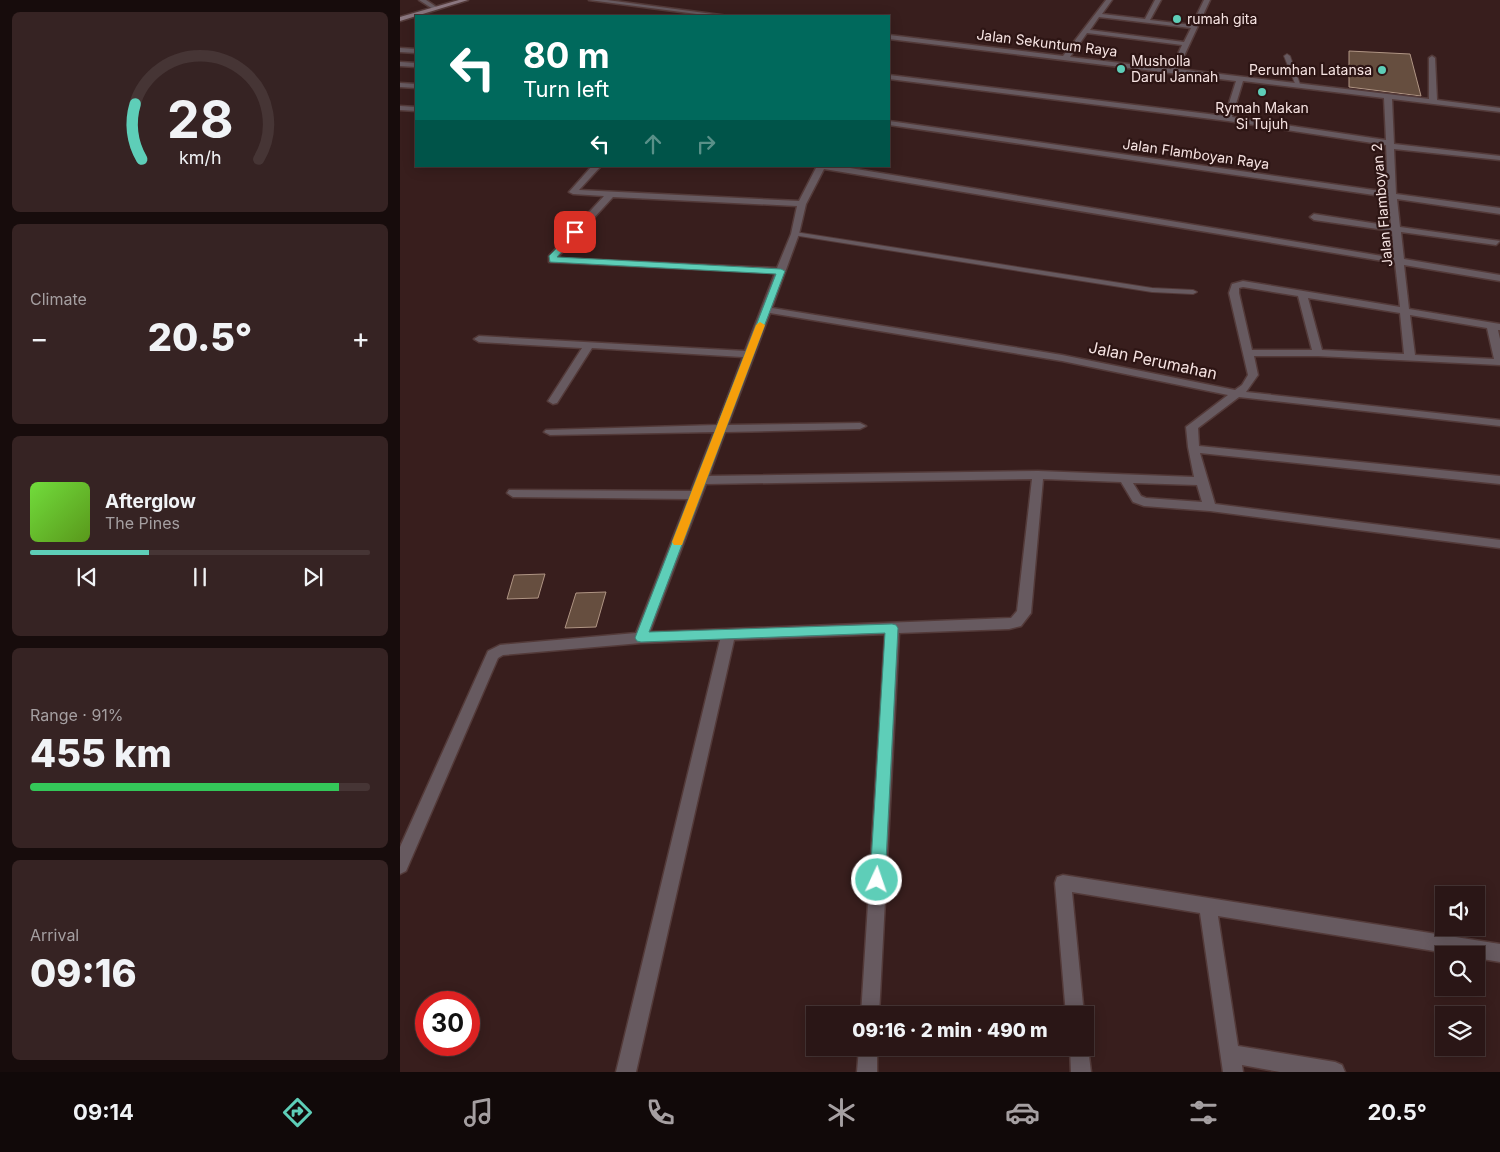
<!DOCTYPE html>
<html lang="en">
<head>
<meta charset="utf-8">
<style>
	:root { --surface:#2a1616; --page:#362323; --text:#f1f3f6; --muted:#a59fa1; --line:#463535; --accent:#5eceb8 }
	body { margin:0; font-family:Inter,sans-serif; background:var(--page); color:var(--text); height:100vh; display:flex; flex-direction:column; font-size:19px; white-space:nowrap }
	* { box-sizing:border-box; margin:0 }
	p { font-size:16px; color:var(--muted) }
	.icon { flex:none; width:28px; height:28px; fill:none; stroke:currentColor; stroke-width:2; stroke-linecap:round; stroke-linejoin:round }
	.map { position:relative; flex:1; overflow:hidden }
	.panel { display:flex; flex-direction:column; gap:12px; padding:12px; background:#170c0c; width:400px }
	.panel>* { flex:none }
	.guide { position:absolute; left:15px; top:15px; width:475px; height:152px; border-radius:0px; box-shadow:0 2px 12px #0003,0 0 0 1px var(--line); background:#00695c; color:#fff; overflow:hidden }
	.buttons { position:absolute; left:1035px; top:886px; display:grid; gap:10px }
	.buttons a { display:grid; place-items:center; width:50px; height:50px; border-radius:0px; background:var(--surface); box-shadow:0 2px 12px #0003,0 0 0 1px var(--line); font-size:25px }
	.speed { position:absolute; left:15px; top:991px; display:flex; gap:10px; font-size:25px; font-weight:700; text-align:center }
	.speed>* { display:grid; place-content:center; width:65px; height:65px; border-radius:50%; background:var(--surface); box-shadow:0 2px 12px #0003,0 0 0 1px var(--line); line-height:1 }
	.speed .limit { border:8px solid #d22; background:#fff; color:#111 }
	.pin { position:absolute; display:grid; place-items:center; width:42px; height:42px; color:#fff; margin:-21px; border-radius:10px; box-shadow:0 2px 8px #0006 }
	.me { position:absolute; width:55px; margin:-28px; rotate:3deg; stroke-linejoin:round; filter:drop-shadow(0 0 4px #0008) }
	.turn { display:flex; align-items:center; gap:18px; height:105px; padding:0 25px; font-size:22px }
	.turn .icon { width:65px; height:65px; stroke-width:2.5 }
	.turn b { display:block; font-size:35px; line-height:42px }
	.lanes { display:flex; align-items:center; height:48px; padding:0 25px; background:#0003; justify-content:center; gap:25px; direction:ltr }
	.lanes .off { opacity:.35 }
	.big { font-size:38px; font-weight:800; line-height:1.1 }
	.panel .card { flex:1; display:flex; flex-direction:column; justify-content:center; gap:8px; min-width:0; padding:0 18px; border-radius:8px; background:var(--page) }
	.panel .dial { align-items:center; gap:0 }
	.dial svg { height:130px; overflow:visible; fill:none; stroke:var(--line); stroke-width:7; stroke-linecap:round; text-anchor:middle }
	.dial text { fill:var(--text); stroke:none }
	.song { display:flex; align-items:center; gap:15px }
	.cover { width:60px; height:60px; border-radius:8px; background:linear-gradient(135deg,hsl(100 70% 55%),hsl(90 70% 35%)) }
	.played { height:5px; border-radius:2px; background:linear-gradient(90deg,var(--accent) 35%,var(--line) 35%) }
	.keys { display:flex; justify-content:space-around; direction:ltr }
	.heat { display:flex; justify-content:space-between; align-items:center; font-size:28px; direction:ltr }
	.charge { height:8px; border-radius:4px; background:linear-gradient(90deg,#34c759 91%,var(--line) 0) }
	.trip { position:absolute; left:406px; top:1006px; width:288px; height:50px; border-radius:0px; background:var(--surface); box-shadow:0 2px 12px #0003,0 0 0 1px var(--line); font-weight:800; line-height:50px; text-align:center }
	.tab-bar { display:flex; height:80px; justify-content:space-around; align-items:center; background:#110909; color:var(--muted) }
	.tab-bar .icon { width:35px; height:35px }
	.tab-bar .on { color:var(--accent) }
	.tab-bar b { font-size:22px; color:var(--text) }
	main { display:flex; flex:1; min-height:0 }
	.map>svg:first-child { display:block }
	.building { fill:#664e3f; stroke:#b09584 }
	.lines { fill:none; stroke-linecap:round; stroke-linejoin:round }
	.lane-casing { stroke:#533a39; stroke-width:2 }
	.street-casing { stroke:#533a39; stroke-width:3 }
	.secondary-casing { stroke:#533a39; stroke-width:3 }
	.lane { fill:#675a60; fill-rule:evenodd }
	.street { fill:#675a60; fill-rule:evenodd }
	.secondary { fill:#8b7780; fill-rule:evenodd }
	.route { fill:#5eceb8; stroke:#3d8678 }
	.slow { fill:#f59e0b }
	.poi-dot { fill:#5eceb8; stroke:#2d1514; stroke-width:2 }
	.labels { text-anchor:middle; stroke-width:4.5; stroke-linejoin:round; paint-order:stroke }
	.far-poi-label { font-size:14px; fill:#f6e3e2; stroke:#2d1514; text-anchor:start }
	.far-street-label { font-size:14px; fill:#f6e3e2; stroke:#2d1514 }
	.street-label { font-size:16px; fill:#f6e3e2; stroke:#2d1514 }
</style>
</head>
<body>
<main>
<section class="panel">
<div class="card dial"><svg viewBox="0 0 100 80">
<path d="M14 69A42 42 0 1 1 86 69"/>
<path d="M14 69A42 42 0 0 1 10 35" stroke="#5eceb8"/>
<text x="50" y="56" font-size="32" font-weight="700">28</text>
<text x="50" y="72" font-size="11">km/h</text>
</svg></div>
<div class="card"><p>Climate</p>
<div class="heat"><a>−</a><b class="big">20.5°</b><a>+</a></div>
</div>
<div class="card">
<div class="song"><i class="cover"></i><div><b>Afterglow</b><p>The Pines</p></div></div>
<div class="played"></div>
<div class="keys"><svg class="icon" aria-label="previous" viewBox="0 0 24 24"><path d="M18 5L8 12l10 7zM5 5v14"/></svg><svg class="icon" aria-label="pause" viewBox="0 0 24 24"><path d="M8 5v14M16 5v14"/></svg><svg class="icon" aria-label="next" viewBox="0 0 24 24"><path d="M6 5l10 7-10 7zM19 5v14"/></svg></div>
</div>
<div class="card"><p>Range · 91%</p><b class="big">455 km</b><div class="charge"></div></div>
<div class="card"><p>Arrival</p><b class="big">09:16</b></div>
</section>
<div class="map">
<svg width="1100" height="1072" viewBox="0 0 1100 1072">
	<rect width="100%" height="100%" fill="#381e1d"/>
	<g class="building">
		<polygon points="949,51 1010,54 1021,96 949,87"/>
		<polygon points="145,574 138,598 107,599 114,575"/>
		<polygon points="206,592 196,627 165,628 176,593"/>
	</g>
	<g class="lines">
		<defs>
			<g id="lane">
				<polygon points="14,14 35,15 37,16 12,16"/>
				<polygon points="887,54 890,56 901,87 896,86 884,56"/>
				<polygon points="395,232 752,288 793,290 797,292 793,294 752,292 393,235 393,233"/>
			</g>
			<g id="street">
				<polygon points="19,0 26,0 38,8 33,9"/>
				<polygon points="189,0 207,0 328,16 312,16"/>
				<path d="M 706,0 L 712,0 L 702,14 L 745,19 L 755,0 L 761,0 L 750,20 L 792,25 L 804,0 L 810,0 L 778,69 L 1029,99 L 1029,58 L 1032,56 L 1035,58 L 1037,100 L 1100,108 L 1100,112 L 992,99 L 994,144 L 1100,156 L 1100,160 L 994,149 L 996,194 L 1100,208 L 1100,214 L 997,199 L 1000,227 L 1100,241 L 1096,245 L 1001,232 L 1004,259 L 1100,275 L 1100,281 L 1004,265 L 1009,309 L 1100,324 L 1100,330 L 1098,330 L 1100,339 L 1100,365 L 918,356 L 854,356 L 858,375 L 846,392 L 1100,420 L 1100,426 L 839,397 L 798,428 L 799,446 L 1100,476 L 1100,484 L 800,453 L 815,504 L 1100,540 L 1100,548 L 810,511 L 744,506 L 733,502 L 721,482 L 643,479 L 631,613 L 621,626 L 609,629 L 499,633 L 479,1015 L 461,1015 L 485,634 L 334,640 L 236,1072 L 216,1072 L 320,640 L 241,643 L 103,655 L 98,658 L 6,871 L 0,874 L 0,847 L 88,651 L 100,645 L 236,633 L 288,499 L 113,497 L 107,493 L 109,490 L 291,491 L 314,432 L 150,435 L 144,432 L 146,430 L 317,425 L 343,357 L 192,348 L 157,403 L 153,404 L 148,401 L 182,348 L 79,342 L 74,339 L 79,336 L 345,351 L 375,273 L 149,262 L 149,256 L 204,196 L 173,194 L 169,192 L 192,166 L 201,166 L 179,190 L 399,201 L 417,166 L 438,166 L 994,258 L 992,231 L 914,220 L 910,217 L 914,214 L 991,226 L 988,197 L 489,125 L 489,121 L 988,192 L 986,145 L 828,121 L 489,79 L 489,75 L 825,116 L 836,81 L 489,39 L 489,35 L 663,56 ZM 699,17 L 791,28 L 784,42 L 690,30 ZM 687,33 L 782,45 L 771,69 L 670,57 ZM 843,81 L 984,98 L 986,140 L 832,117 ZM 424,169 L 995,263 L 1000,307 L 843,281 L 832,284 L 829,293 L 848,375 L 842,385 L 835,390 L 662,355 L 372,308 L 399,234 L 406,204 ZM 213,197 L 397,206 L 391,234 L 377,268 L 157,258 ZM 843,287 L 898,296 L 912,350 L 852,350 L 839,293 L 839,288 ZM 908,298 L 1000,313 L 1004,354 L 922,350 ZM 370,313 L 662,361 L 828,395 L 786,427 L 788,447 L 794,477 L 638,471 L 309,476 L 325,432 L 460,429 L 466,426 L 460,423 L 328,425 ZM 1010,315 L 1087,328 L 1094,359 L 1015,355 ZM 632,479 L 617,611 L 611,618 L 250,632 L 306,484 ZM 733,483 L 797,485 L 802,502 L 746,498 L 741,496 Z"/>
				<polygon points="0,48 16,49 16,53 0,52"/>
				<polygon points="0,62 16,63 16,67 0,66"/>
				<polygon points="0,83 16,84 16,88 0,87"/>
				<polygon points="0,106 16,107 16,111 0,110"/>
				<polygon points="663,875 1100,944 1100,962 1076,958 1076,955 1059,955 818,916 838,1046 935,1062 942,1065 945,1072 880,1072 842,1065 843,1072 823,1072 800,913 672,892 684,1015 666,1015 655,883 657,877"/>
				<polygon points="685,1041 688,1048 691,1072 671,1072 670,1048 685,1048"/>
				<polygon points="459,1048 477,1048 477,1072 457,1072"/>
			</g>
			<polygon id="secondary" points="59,0 68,0 0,21 0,17"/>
		</defs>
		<use href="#lane" class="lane-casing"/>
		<use href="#street" class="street-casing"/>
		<use href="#secondary" class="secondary-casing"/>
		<use href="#lane" class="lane"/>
		<use href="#street" class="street"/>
		<use href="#secondary" class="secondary"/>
	</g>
	<polygon class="route" points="175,230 179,232 157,257 381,269 385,271 249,632 492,624 496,625 498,628 485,880 483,885 477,887 472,885 470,880 485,633 241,642 237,641 235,638 376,274 150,262 149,256"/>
	<polygon class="slow" points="360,322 365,325 283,542 282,545 274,545 272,542 356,325"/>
	<g class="poi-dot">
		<circle cx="777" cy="19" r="5"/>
		<circle cx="721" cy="69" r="5"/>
		<circle cx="982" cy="70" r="5"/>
		<circle cx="862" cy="92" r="5"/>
	</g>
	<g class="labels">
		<g class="far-poi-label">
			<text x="787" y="24">rumah gita</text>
			<text x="731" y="66">Musholla<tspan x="731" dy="16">Darul Jannah</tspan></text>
			<text x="972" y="75" text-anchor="end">Perumhan Latansa</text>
			<text x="862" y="113" text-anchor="middle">Rymah Makan<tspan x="862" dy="16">Si Tujuh</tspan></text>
		</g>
		<g class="far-street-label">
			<text transform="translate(647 43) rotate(7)" y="5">Jalan Sekuntum Raya</text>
			<text transform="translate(796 154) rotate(8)" y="5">Jalan Flamboyan Raya</text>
			<text transform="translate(982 205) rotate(-95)" y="5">Jalan Flamboyan 2</text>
		</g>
		<g class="street-label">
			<text transform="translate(753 360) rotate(12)" y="6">Jalan Perumahan</text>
		</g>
	</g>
</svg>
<div class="buttons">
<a><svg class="icon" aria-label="sound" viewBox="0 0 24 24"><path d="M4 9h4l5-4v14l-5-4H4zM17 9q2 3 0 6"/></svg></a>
<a><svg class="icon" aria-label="search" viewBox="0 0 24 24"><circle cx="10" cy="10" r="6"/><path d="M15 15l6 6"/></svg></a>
<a><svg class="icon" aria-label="layers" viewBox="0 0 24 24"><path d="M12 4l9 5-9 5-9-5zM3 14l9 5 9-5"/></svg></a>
</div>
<div class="speed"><div class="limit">30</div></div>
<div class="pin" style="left:175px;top:232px;background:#d93025"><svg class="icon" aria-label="arrive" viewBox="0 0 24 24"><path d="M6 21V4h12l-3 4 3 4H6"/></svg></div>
<svg class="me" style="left:477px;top:880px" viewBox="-20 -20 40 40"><circle r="17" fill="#5eceb8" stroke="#fff" stroke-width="3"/><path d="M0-11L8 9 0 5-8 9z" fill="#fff"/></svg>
<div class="trip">09:16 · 2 min · 490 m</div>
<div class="guide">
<div class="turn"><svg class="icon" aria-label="left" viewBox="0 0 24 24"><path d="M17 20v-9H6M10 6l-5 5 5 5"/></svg><div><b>80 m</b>Turn left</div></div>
<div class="lanes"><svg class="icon" aria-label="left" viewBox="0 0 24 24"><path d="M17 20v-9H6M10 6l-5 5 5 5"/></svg><svg class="icon off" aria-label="ahead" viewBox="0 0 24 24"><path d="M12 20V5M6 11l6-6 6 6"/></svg><svg class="icon off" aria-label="right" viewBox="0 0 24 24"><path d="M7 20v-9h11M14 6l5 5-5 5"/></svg></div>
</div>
</div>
</main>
<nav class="tab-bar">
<b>09:14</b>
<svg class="icon on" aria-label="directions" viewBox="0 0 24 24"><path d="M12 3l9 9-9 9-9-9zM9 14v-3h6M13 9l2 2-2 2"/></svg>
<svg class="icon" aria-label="music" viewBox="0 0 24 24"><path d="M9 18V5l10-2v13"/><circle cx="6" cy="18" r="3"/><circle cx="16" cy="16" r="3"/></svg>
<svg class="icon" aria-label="phone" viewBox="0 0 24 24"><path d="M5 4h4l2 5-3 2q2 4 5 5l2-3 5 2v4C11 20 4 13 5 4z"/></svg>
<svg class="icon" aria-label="climate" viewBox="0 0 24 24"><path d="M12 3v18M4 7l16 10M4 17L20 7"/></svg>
<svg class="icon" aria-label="car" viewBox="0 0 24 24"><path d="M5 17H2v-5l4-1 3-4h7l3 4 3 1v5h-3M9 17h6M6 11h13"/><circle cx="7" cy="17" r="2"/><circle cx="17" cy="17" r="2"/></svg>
<svg class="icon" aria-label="filters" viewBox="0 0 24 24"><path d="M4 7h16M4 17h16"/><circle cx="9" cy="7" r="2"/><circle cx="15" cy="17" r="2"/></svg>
<b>20.5°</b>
</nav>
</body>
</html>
